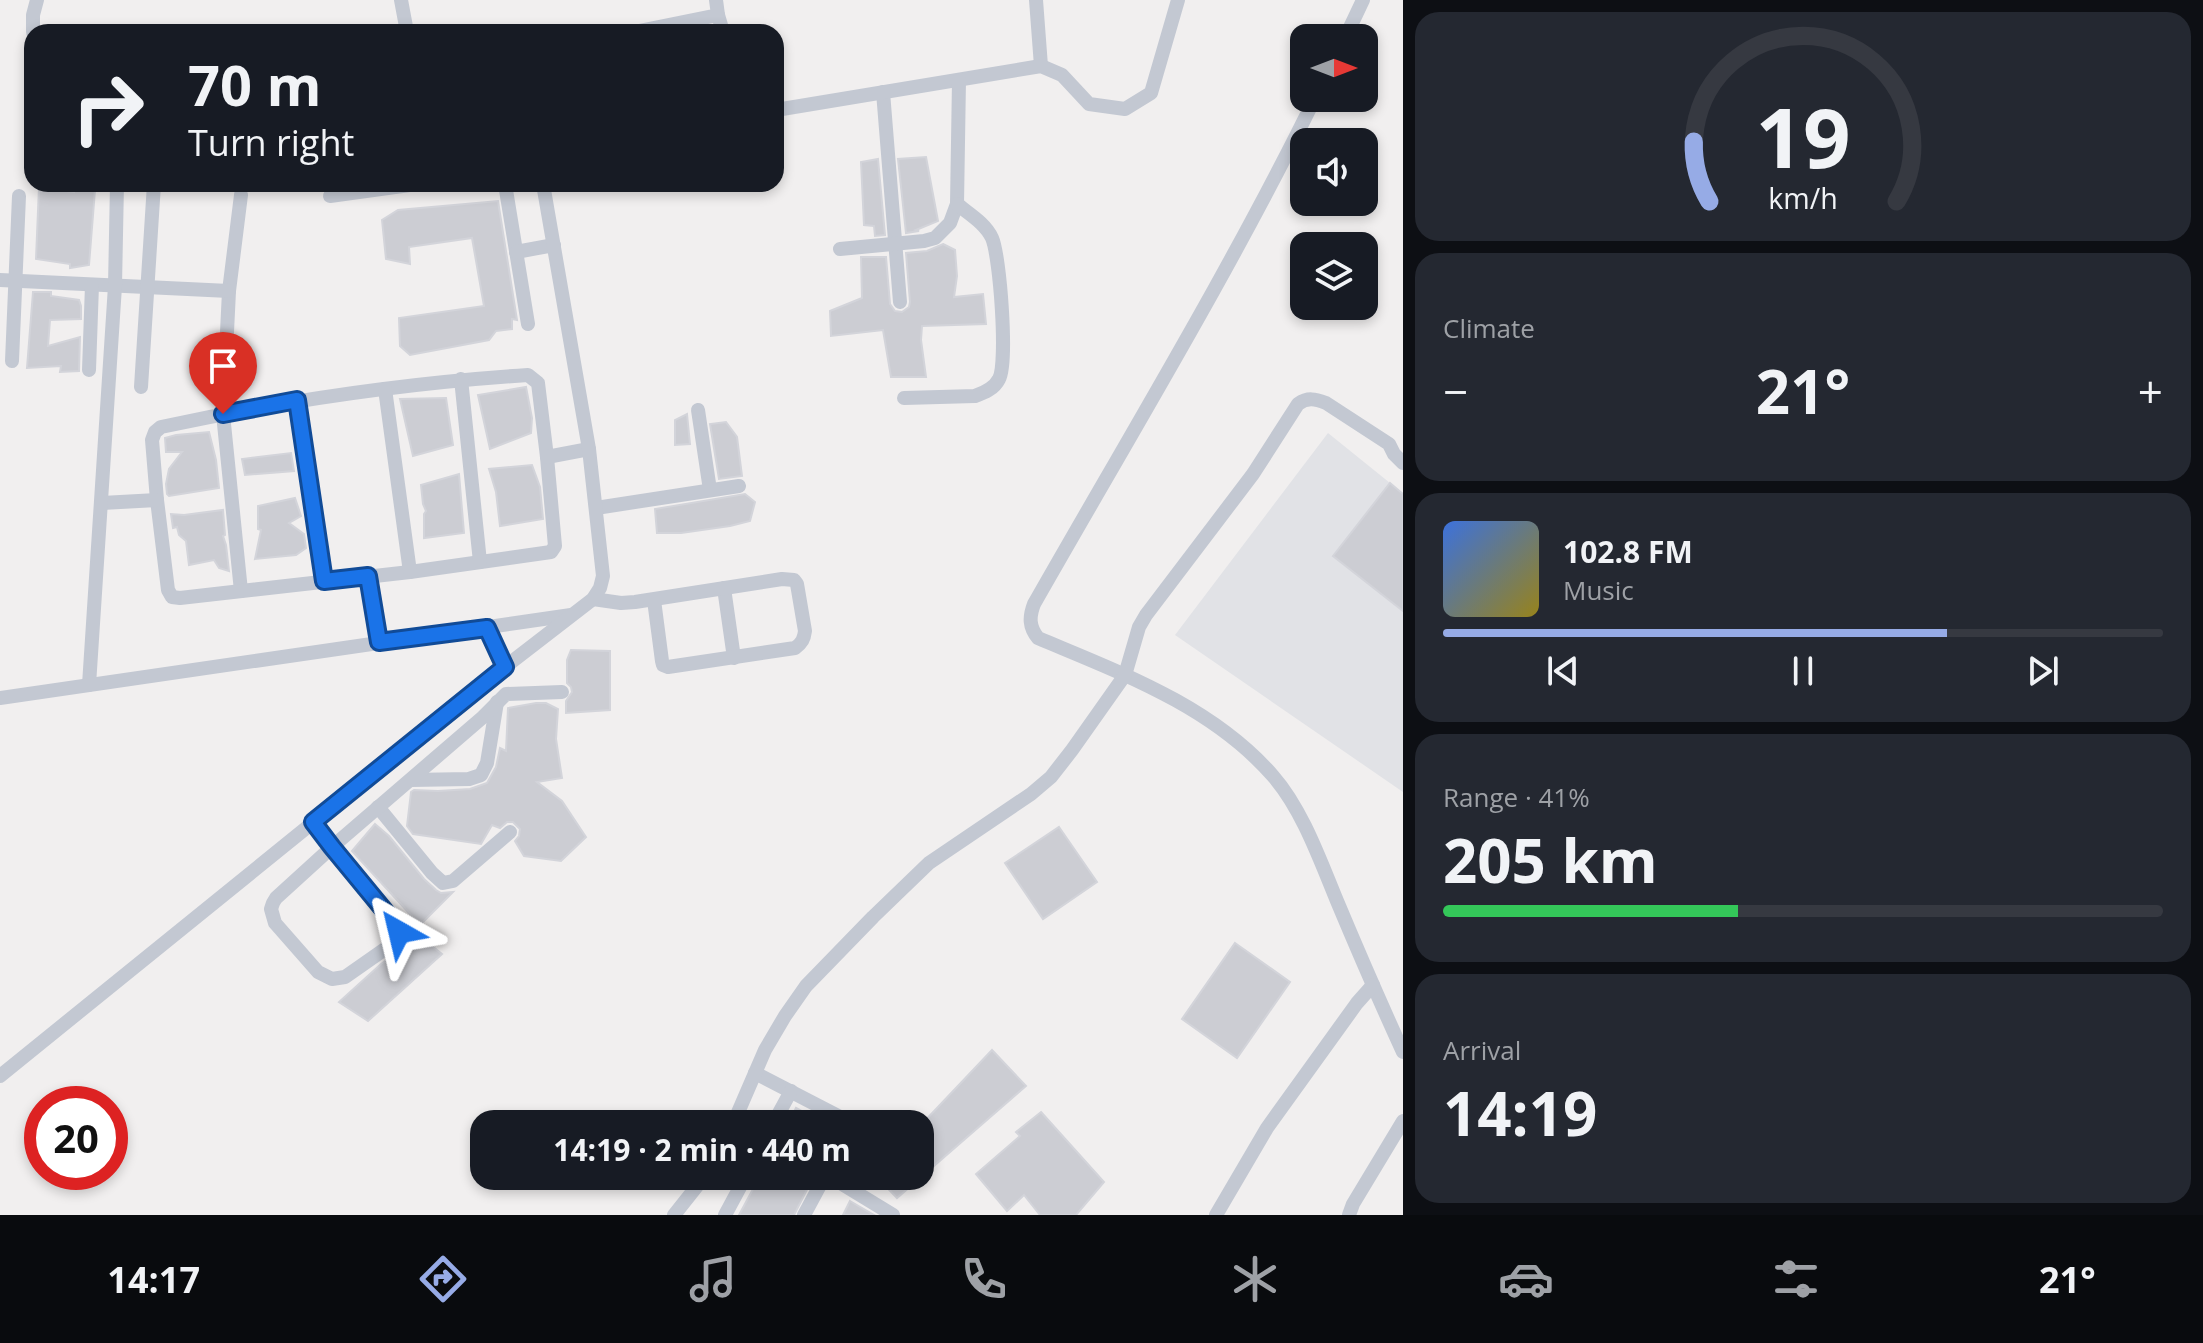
<!DOCTYPE html>
<html lang="en">
<head>
<meta charset="utf-8">
<style>
	:root { --surface:#171b24; --page:#242831; --text:#f1f3f6; --muted:#9ea1a6; --line:#363941; --accent:#96abe6 }
	body { margin:0; font-family:"Open Sans",sans-serif; background:var(--page); color:var(--text); height:100vh; display:flex; flex-direction:column; font-size:30px; white-space:nowrap }
	* { box-sizing:border-box; margin:0 }
	p { font-size:26px; color:var(--muted) }
	.icon { flex:none; width:44px; height:44px; fill:none; stroke:currentColor; stroke-width:2; stroke-linecap:round; stroke-linejoin:round }
	.map { position:relative; flex:1; overflow:hidden }
	.sheet { display:flex; flex-direction:column; gap:12px; padding:12px; background:#0d0f14; width:800px }
	.sheet>* { flex:none }
	.hud { position:absolute; left:24px; top:24px; width:760px; height:168px; border-radius:24px; box-shadow:0 4px 12px #0003; background:#171b24; color:var(--text); overflow:hidden }
	.needle { width:52px; rotate:90deg }
	.tools { position:absolute; left:1290px; top:24px; display:grid; gap:16px }
	.tools a { display:grid; place-items:center; width:88px; height:88px; border-radius:16px; background:var(--surface); box-shadow:0 4px 12px #0003; font-size:40px }
	.speed { position:absolute; left:24px; top:1086px; display:flex; gap:16px; font-size:40px; font-weight:700; text-align:center }
	.speed>* { display:grid; place-content:center; width:104px; height:104px; border-radius:50%; background:var(--surface); box-shadow:0 4px 12px #0003; line-height:1 }
	.speed .limit { border:12px solid #d22; background:#fff; color:#111 }
	.pin { position:absolute; display:grid; place-items:center; width:68px; height:68px; color:#fff; margin:-82px -34px; border-radius:50% 50% 50% 0; rotate:-45deg; box-shadow:0 0 8px #0007 }
	.pin .icon { rotate:45deg }
	.me { position:absolute; width:88px; margin:-44px; rotate:323deg; stroke-linejoin:round; filter:drop-shadow(0 0 6px #0008) }
	.turn { display:flex; align-items:center; gap:28px; height:168px; padding:0 32px; font-size:36px }
	.turn .icon { width:104px; height:104px; stroke-width:2.5 }
	.turn b { display:block; font-size:56px; line-height:68px }
	.big { font-size:60px; font-weight:700; line-height:1.1 }
	.sheet .tile { flex:1; display:flex; flex-direction:column; justify-content:center; gap:12px; min-width:0; padding:0 28px; border-radius:24px; background:var(--page) }
	.sheet .dial { align-items:center; gap:0 }
	.dial svg { height:208px; overflow:visible; fill:none; stroke:var(--line); stroke-width:7; stroke-linecap:round; text-anchor:middle }
	.dial text { fill:var(--text); stroke:none }
	.song { display:flex; align-items:center; gap:24px }
	.cover { width:96px; height:96px; border-radius:12px; background:linear-gradient(135deg,hsl(220 70% 55%),hsl(50 70% 35%)) }
	.played { height:8px; border-radius:4px; background:linear-gradient(90deg,var(--accent) 70%,var(--line) 70%) }
	.keys { display:flex; justify-content:space-around; direction:ltr }
	.heat { display:flex; justify-content:space-between; align-items:center; font-size:44px; direction:ltr }
	.charge { height:12px; border-radius:6px; background:linear-gradient(90deg,#34c759 41%,var(--line) 0) }
	.trip { position:absolute; left:470px; top:1110px; width:464px; height:80px; border-radius:24px; background:var(--surface); box-shadow:0 4px 12px #0003; font-weight:700; line-height:80px; text-align:center }
	.dock { display:flex; height:128px; justify-content:space-around; align-items:center; background:#090b0e; color:var(--muted) }
	.dock .icon { width:56px; height:56px }
	.dock .selected { color:var(--accent) }
	.dock b { font-size:36px; color:var(--text) }
	main { display:flex; flex:1; min-height:0 }
	.map>svg:first-child { display:block }
	.airport { fill:#e1e2e6 }
	.building { fill:#cccdd3; stroke:#d3d4da; stroke-width:2 }
	.lines { fill:none; stroke-linecap:round; stroke-linejoin:round }
	.minor { stroke:#c3c8d2; stroke-width:14 }
	.route-casing { stroke:#114b97; stroke-width:20 }
	.route { stroke:#1a73e8; stroke-width:14 }
</style>
</head>
<body>
<main>
<div class="map">
<svg width="1403" height="1215" viewBox="0 0 1403 1215">
	<rect width="100%" height="100%" fill="#f1efef"/>
	<polygon class="airport" points="1328,433 1390,483 1333,556 1403,611 1403,792 1175,635"/>
	<g class="building">
		<polygon points="926,157 938,221 916,230 919,231 906,233 898,159"/>
		<polygon points="878,159 885,235 875,236 874,226 864,225 861,162"/>
		<polygon points="39,187 74,192 74,189 95,190 89,265 70,268 70,264 36,259"/>
		<polygon points="498,201 517,320 512,319 512,329 496,331 489,340 410,355 400,346 399,318 484,306 472,238 409,247 410,264 386,259 382,220 398,210"/>
		<polygon points="943,244 955,250 957,276 954,297 983,294 986,324 922,326 921,340 926,377 891,377 883,330 831,336 830,311 862,298 861,257 886,257 890,304 895,311 902,312 909,307 910,302 906,253 927,251"/>
		<polygon points="33,292 51,292 51,296 79,300 81,306 81,319 50,320 48,346 80,337 79,371 60,372 61,366 27,368"/>
		<polygon points="526,387 532,418 531,433 490,449 478,395"/>
		<polygon points="446,398 453,445 413,456 400,399"/>
		<polygon points="687,414 690,444 675,445 675,420"/>
		<polygon points="726,422 737,437 742,476 719,479 710,424"/>
		<polygon points="209,432 216,460 219,488 169,496 167,494 166,484 169,469 182,452 166,452 165,438 176,435"/>
		<polygon points="291,453 294,471 245,475 242,459"/>
		<polygon points="532,465 540,487 543,519 500,526 496,492 489,469"/>
		<polygon points="459,474 464,533 424,538 424,514 426,511 423,504 421,485"/>
		<polygon points="1390,483 1403,494 1403,611 1333,556"/>
		<polygon points="745,494 755,502 750,521 730,526 681,533 657,533 655,509"/>
		<polygon points="295,498 301,516 289,523 304,534 306,548 296,555 255,559 261,530 258,529 258,506"/>
		<polygon points="223,510 225,535 223,536 226,545 229,571 219,568 214,560 189,565 186,541 179,535 177,527 173,528 171,514 184,515"/>
		<polygon points="571,650 610,651 610,710 566,713 566,701 572,692 571,687 567,683 567,660"/>
		<polygon points="536,703 546,703 558,709 556,739 562,778 537,782 562,801 586,837 561,861 524,856 515,841 519,836 520,829 513,822 507,822 500,828 492,825 481,844 413,834 407,826 411,792 414,790 438,791 470,789 487,783 496,767 500,748 506,751 508,708"/>
		<polygon points="375,824 389,836 424,879 436,890 441,893 453,892 420,925 352,851"/>
		<polygon points="1059,827 1097,882 1043,919 1005,863"/>
		<polygon points="416,933 442,954 368,1021 339,1002 381,964 401,950"/>
		<polygon points="1235,943 1290,982 1237,1058 1182,1019"/>
		<polygon points="992,1050 1026,1086 897,1198 876,1176 920,1176 920,1126"/>
		<polygon points="796,1108 825,1124 788,1124"/>
		<polygon points="1041,1112 1104,1182 1076,1215 1040,1215 1024,1195 1007,1211 976,1174 1020,1136 1016,1132"/>
		<polygon points="760,1176 814,1176 794,1215 739,1215"/>
		<polygon points="850,1201 874,1215 843,1215"/>
	</g>
	<g class="lines">
		<g class="minor">
			<polyline points="401,0 407,32"/>
			<polyline points="1036,0 1041,66"/>
			<polyline points="718,15 723,32"/>
			<polyline points="33,32 33,15 37,0"/>
			<polyline points="634,32 718,15 716,0"/>
			<polyline points="1345,38 1363,0"/>
			<polyline points="883,92 900,302"/>
			<path d="M 1315,98 C 1230,271 1129,437 1034,604 C 1029,617 1029,627 1038,638 C 1121,673 1212,706 1273,776 C 1302,809 1320,860 1337,901 C 1358,951 1380,1002 1403,1052"/>
			<polyline points="776,110 1041,66 1062,75 1089,104 1125,109 1151,93 1178,0"/>
			<polyline points="505,184 528,324"/>
			<polyline points="241,195 229,291 223,414 241,591"/>
			<polyline points="330,196 417,184"/>
			<polyline points="840,249 924,241 935,238 950,223 957,204 959,80"/>
			<polyline points="516,252 554,245"/>
			<polyline points="0,280 229,291"/>
			<polyline points="12,361 19,196"/>
			<polyline points="89,370 92,285"/>
			<path d="M 528,375 L 538,383 L 547,457 L 555,546 L 551,552 L 410,572 L 180,598 L 172,597 L 168,590 L 157,500 L 152,440 L 155,432 L 161,427 C 283,401 405,383 528,375 Z"/>
			<polyline points="461,379 480,562"/>
			<polyline points="141,387 154,184"/>
			<polyline points="385,389 410,572"/>
			<path d="M 904,398 L 975,396 C 984,393 994,389 999,379 C 1008,363 1000,256 992,238 C 985,223 969,214 957,204"/>
			<polyline points="297,400 324,581"/>
			<polyline points="698,410 710,490"/>
			<polyline points="547,457 589,449"/>
			<polyline points="102,503 157,500"/>
			<polyline points="596,508 739,486"/>
			<polyline points="368,576 379,642"/>
			<polyline points="724,588 734,658"/>
			<path d="M 593,599 L 621,603 L 635,602 L 782,579 L 794,580 L 797,584 L 805,631 C 804,639 802,643 795,648 L 668,667 L 663,665 L 662,661 L 654,600"/>
			<polyline points="487,628 505,667"/>
			<polyline points="89,685 115,286 117,184"/>
			<polyline points="0,698 571,615"/>
			<polyline points="411,780 469,779 481,775 487,763 497,702"/>
			<polyline points="378,807 432,873 443,883 453,881 510,832"/>
			<polyline points="313,822 397,926 398,937 395,942 345,977 332,979 318,972 275,923 271,909 273,903 276,898 332,847 483,717 506,694 562,692"/>
			<polyline points="755,1073 842,1118 847,1124"/>
			<polyline points="0,1076 505,667 593,599 600,588 603,576 589,449 543,184"/>
			<path d="M 733,1124 L 765,1050 L 785,1016 L 806,986 L 873,917 L 929,863 L 1031,794 L 1051,777 L 1072,750 L 1125,675 L 1139,627 L 1146,615 L 1253,474 L 1298,404 C 1308,397 1315,399 1326,403 L 1389,444 L 1394,454 L 1403,463"/>
			<polyline points="773,1124 791,1091"/>
			<polyline points="829,1176 893,1215"/>
			<polyline points="674,1215 705,1176"/>
			<polyline points="725,1215 746,1176"/>
			<polyline points="804,1215 825,1176"/>
			<polyline points="1216,1215 1267,1128 1357,1003 1373,985"/>
			<polyline points="1349,1215 1353,1204 1403,1121"/>
		</g>
	</g>
	<g class="lines">
		<defs>
			<polyline id="route" points="223,414 297,400 324,581 368,576 379,642 487,628 505,667 313,822 332,847 397,926 399,932"/>
		</defs>
		<use href="#route" class="route-casing"/>
		<use href="#route" class="route"/>
	</g>
</svg>
<div class="tools">
<a><svg class="needle" viewBox="-14 -14 28 28"><path d="M0-13l5 13h-10z" fill="#e53935"/><path d="M0 13l5-13h-10z" fill="#9ea1a6"/></svg></a>
<a><svg class="icon" aria-label="sound" viewBox="0 0 24 24"><path d="M4 9h4l5-4v14l-5-4H4zM17 9q2 3 0 6"/></svg></a>
<a><svg class="icon" aria-label="layers" viewBox="0 0 24 24"><path d="M12 4l9 5-9 5-9-5zM3 14l9 5 9-5"/></svg></a>
</div>
<div class="speed"><div class="limit">20</div></div>
<div class="pin" style="left:223px;top:414px;background:#d93025"><svg class="icon" aria-label="arrive" viewBox="0 0 24 24"><path d="M6 21V4h12l-3 4 3 4H6"/></svg></div>
<svg class="me" style="left:399px;top:932px" viewBox="-20 -20 40 40"><path d="M0-17L14 15 0 8-14 15z" fill="#1a73e8" stroke="#fff" stroke-width="4"/></svg>
<div class="trip">14:19 · 2 min · 440 m</div>
<div class="hud">
<div class="turn"><svg class="icon" aria-label="right" viewBox="0 0 24 24"><path d="M7 20v-9h11M14 6l5 5-5 5"/></svg><div><b>70 m</b>Turn right</div></div>
</div>
</div>
<section class="sheet">
<div class="tile dial"><svg viewBox="0 0 100 80">
<path d="M14 69A42 42 0 1 1 86 69"/>
<path d="M14 69A42 42 0 0 1 8 46" stroke="#96abe6"/>
<text x="50" y="56" font-size="32" font-weight="700">19</text>
<text x="50" y="72" font-size="11">km/h</text>
</svg></div>
<div class="tile"><p>Climate</p>
<div class="heat"><a>−</a><b class="big">21°</b><a>+</a></div>
</div>
<div class="tile">
<div class="song"><i class="cover"></i><div><b>102.8 FM</b><p>Music</p></div></div>
<div class="played"></div>
<div class="keys"><svg class="icon" aria-label="previous" viewBox="0 0 24 24"><path d="M18 5L8 12l10 7zM5 5v14"/></svg><svg class="icon" aria-label="pause" viewBox="0 0 24 24"><path d="M8 5v14M16 5v14"/></svg><svg class="icon" aria-label="next" viewBox="0 0 24 24"><path d="M6 5l10 7-10 7zM19 5v14"/></svg></div>
</div>
<div class="tile"><p>Range · 41%</p><b class="big">205 km</b><div class="charge"></div></div>
<div class="tile"><p>Arrival</p><b class="big">14:19</b></div>
</section>
</main>
<nav class="dock">
<b>14:17</b>
<svg class="icon selected" aria-label="directions" viewBox="0 0 24 24"><path d="M12 3l9 9-9 9-9-9zM9 14v-3h6M13 9l2 2-2 2"/></svg>
<svg class="icon" aria-label="music" viewBox="0 0 24 24"><path d="M9 18V5l10-2v13"/><circle cx="6" cy="18" r="3"/><circle cx="16" cy="16" r="3"/></svg>
<svg class="icon" aria-label="phone" viewBox="0 0 24 24"><path d="M5 4h4l2 5-3 2q2 4 5 5l2-3 5 2v4C11 20 4 13 5 4z"/></svg>
<svg class="icon" aria-label="climate" viewBox="0 0 24 24"><path d="M12 3v18M4 7l16 10M4 17L20 7"/></svg>
<svg class="icon" aria-label="car" viewBox="0 0 24 24"><path d="M5 17H2v-5l4-1 3-4h7l3 4 3 1v5h-3M9 17h6M6 11h13"/><circle cx="7" cy="17" r="2"/><circle cx="17" cy="17" r="2"/></svg>
<svg class="icon" aria-label="filters" viewBox="0 0 24 24"><path d="M4 7h16M4 17h16"/><circle cx="9" cy="7" r="2"/><circle cx="15" cy="17" r="2"/></svg>
<b>21°</b>
</nav>
</body>
</html>
